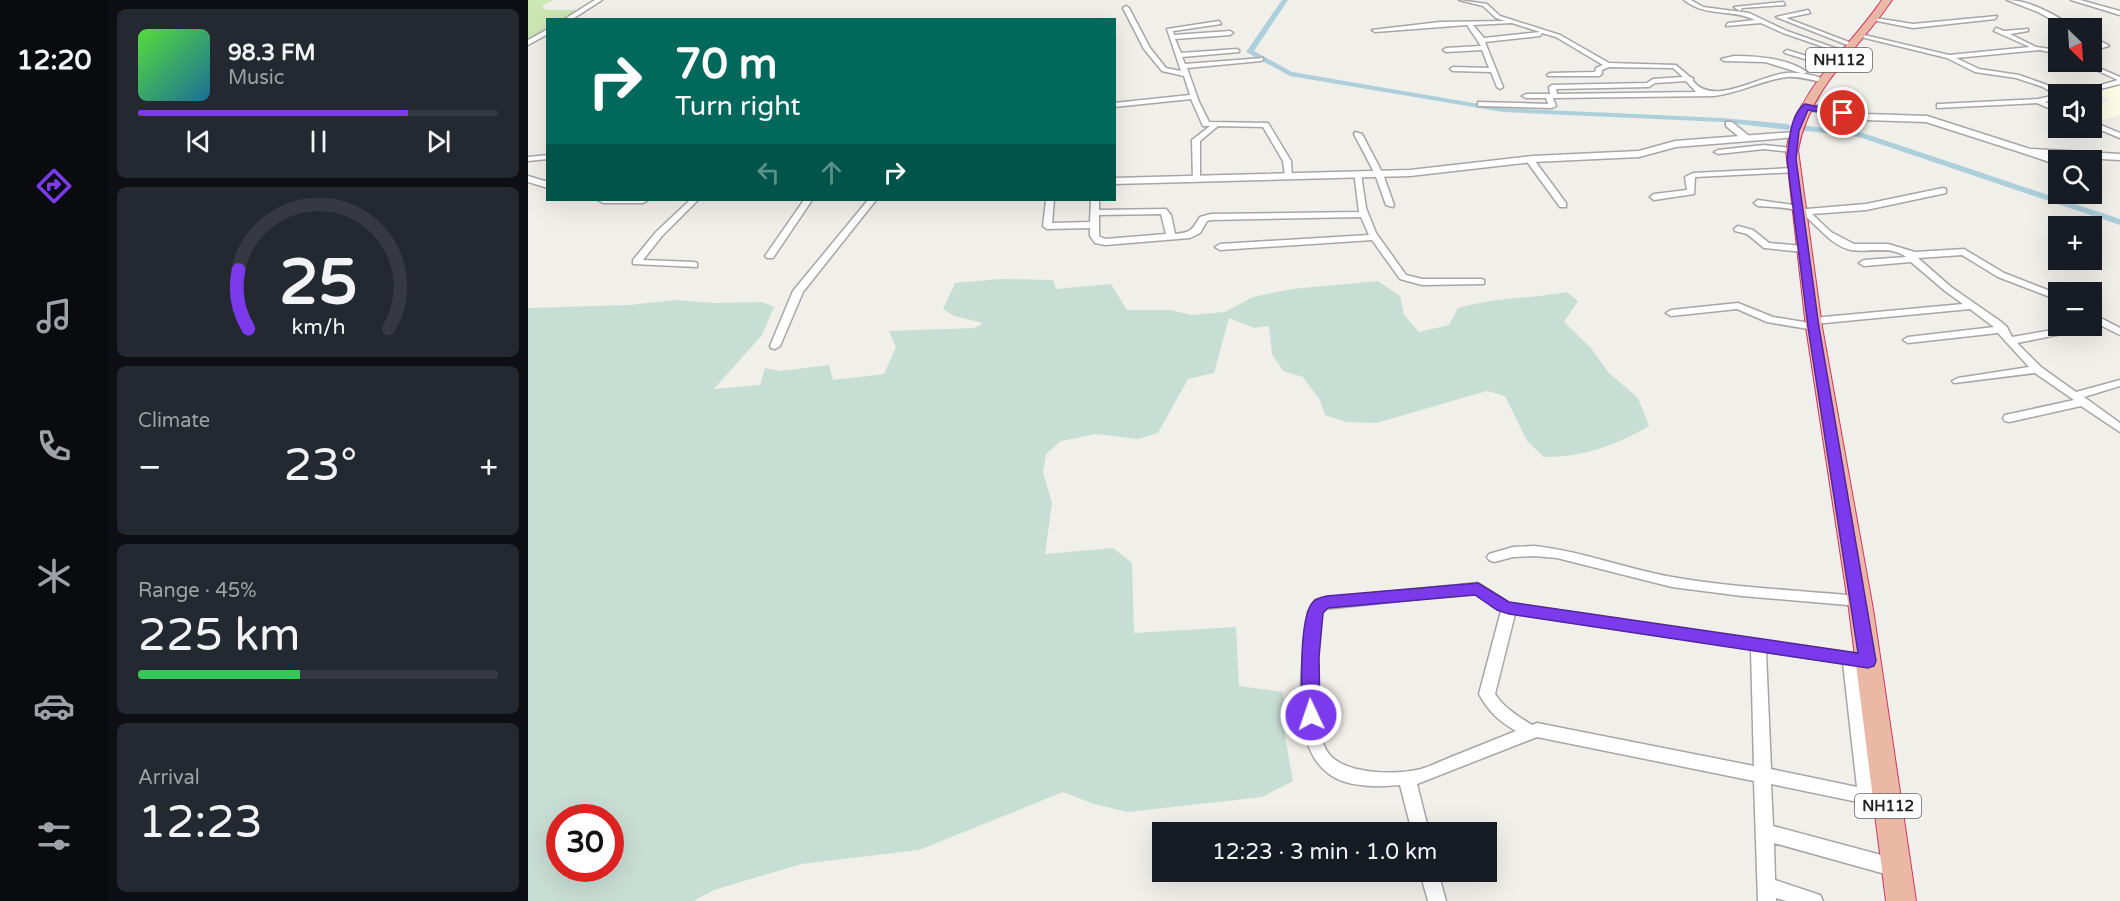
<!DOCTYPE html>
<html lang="en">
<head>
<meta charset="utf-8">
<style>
	:root { --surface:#171b24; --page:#242831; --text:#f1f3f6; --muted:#9ea1a6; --line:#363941; --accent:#7c3aed }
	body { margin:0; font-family:"Varela Round",sans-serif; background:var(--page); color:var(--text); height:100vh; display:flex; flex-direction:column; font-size:22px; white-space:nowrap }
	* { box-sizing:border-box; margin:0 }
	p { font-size:20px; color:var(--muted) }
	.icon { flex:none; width:33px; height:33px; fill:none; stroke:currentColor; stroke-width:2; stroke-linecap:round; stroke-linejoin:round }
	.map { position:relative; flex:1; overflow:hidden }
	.panel { display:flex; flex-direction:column; gap:9px; padding:9px; background:#0d0f14; width:420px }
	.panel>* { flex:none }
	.guide { position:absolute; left:18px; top:18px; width:570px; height:183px; border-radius:0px; box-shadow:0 6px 24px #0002; background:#00695c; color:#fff; overflow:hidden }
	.needle { width:39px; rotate:155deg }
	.tools { position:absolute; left:1520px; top:18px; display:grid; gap:12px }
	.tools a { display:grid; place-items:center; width:54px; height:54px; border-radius:0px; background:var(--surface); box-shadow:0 6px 24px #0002; font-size:30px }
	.speed { position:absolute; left:18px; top:804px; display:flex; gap:12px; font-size:30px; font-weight:700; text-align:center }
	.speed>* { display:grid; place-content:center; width:78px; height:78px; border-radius:50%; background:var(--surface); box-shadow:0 6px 24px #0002; line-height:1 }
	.speed .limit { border:9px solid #d22; background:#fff; color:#111 }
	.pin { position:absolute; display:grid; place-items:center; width:51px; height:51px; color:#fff; margin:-26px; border:3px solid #fff; border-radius:50%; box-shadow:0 2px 6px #0007 }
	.me { position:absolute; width:66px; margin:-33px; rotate:357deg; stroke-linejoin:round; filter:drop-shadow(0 0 4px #0008) }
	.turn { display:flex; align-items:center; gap:21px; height:126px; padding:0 30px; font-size:27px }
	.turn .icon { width:78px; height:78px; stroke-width:2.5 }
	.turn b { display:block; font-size:42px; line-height:51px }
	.lanes { display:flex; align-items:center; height:57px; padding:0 30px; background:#0003; justify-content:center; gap:30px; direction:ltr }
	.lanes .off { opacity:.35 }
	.big { font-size:45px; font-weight:600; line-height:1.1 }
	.panel .card { flex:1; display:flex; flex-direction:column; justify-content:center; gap:9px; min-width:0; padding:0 21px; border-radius:9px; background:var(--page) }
	.panel .dial { align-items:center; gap:0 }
	.dial svg { height:156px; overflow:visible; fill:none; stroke:var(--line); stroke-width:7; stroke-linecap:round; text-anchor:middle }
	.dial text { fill:var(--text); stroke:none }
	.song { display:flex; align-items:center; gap:18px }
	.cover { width:72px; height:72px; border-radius:9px; background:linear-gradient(135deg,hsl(110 70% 55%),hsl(200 70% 35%)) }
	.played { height:6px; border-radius:3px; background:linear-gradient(90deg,var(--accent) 75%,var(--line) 75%) }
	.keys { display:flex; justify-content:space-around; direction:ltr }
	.heat { display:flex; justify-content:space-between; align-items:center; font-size:33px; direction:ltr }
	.charge { height:9px; border-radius:4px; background:linear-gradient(90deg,#34c759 45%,var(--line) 0) }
	.trip { position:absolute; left:624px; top:822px; width:345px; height:60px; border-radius:0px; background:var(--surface); box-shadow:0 6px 24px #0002; font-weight:600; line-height:60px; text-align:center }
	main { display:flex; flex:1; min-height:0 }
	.menu { display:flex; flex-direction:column; width:108px; justify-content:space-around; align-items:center; background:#090b0e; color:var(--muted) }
	.menu .icon { width:42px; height:42px }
	.menu .selected { color:var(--accent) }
	.menu b { font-size:27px; color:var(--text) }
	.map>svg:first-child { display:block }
	.education { fill:#fcfde6 }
	.grass { fill:#cbe7b3 }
	.wetland { fill:#c7ded5; fill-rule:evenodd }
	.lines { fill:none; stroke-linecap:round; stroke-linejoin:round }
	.canal { fill:#adcfdc; fill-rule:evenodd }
	.minor-casing { stroke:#a6a6a6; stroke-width:3 }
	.tertiary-casing { stroke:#a6a6a6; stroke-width:3 }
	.trunk-casing { stroke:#d13563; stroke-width:2 }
	.minor { fill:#fff; fill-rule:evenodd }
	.tertiary { fill:#fff; fill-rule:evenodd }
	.trunk { fill:#ecb8a6; fill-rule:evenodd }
	.route { fill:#7c3aed; stroke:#51269a; stroke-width:1.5 }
	.labels { text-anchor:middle; stroke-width:4.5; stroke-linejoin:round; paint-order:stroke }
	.shield { fill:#fff; stroke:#646464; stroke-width:1.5 }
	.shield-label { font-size:15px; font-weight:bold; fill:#222 }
</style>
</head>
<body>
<main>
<nav class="menu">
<b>12:20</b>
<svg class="icon selected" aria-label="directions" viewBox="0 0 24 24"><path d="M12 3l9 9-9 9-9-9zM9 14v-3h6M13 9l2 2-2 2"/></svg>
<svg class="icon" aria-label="music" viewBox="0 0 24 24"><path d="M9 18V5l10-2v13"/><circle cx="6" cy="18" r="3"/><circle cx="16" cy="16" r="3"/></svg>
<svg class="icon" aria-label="phone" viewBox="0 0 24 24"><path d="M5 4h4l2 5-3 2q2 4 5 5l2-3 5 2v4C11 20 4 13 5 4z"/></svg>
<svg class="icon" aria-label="climate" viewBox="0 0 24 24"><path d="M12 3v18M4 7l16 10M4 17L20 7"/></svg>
<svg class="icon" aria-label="car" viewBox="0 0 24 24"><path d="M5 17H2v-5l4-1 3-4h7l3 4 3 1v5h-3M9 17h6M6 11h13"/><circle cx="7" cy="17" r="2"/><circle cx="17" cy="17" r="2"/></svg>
<svg class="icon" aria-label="filters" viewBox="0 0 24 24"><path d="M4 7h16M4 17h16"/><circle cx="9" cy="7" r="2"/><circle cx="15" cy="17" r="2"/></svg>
</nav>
<section class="panel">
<div class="card">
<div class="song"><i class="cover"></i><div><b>98.3 FM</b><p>Music</p></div></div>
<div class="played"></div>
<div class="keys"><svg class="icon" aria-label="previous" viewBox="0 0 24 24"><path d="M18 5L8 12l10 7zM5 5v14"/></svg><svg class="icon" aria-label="pause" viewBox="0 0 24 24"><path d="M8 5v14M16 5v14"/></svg><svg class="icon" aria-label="next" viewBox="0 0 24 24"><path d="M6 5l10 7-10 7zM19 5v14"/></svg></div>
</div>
<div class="card dial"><svg viewBox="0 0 100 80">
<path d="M14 69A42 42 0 1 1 86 69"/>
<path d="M14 69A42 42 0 0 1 9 39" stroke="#7c3aed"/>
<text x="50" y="56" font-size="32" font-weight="700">25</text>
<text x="50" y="72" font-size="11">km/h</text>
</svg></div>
<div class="card"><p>Climate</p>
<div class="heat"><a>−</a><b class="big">23°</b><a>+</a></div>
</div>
<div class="card"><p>Range · 45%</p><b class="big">225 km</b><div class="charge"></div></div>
<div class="card"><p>Arrival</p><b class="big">12:23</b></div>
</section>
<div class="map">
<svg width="1592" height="901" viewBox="0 0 1592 901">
	<rect width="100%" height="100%" fill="#f1efe9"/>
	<polygon class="education" points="1592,76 1592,115 1572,121 1563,118 1563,104 1583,100 1563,91 1560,87"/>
	<polygon class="grass" points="0,0 25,0 14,6 18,10 50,10 34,19 20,20 19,28 0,39"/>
	<path class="wetland" d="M 472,279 L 525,280 L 528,289 L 583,284 L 599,310 L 642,310 L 663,315 L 697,312 L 725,297 L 764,289 L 850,281 L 872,296 L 876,315 L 891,332 L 921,325 L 930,308 C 967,297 1001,299 1039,292 L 1050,301 L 1036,322 L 1062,347 L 1081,373 L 1110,398 L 1121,426 C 1087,446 1055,457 1016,457 L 999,441 L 977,396 L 959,391 L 848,423 L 819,422 L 797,415 L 792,400 L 775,377 L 755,371 L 744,354 L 741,326 L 726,328 L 701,318 L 686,373 L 660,379 L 630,433 L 610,439 L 568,434 L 533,441 L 518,454 L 515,472 L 524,503 L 517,554 L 585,548 L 604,563 L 606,633 L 708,627 L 711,686 L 755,692 L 757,736 L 765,781 L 734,797 L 600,812 L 566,804 L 535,792 L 391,850 L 273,864 L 186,890 L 165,901 L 0,901 L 0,308 L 101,305 L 148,300 L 187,303 L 234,302 L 246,307 L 234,335 L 186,389 L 232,385 L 237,368 L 253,371 L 301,365 L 305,380 L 356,374 L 368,347 L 361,331 L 447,328 L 455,323 L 426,316 L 415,309 L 427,283 ZM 32,818 L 82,818 L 82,868 L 32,868 Z"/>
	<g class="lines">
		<g class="canal">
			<polygon points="754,0 760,0 726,51 764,72 975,108 1194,118 1260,124 1264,127 1260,130 1194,122 975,112 762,76 718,52"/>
			<polygon points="1273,125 1335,133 1592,219 1592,225 1331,137 1270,130 1270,126"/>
		</g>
		<defs>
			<g id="minor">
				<polygon points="67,0 74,0 43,20 35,20"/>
				<path d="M 931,0 L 959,4 L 972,16 L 1032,35 L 1081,63 L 1148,65 L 1162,77 L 1165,78 L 1165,81 C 1185,107 1231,76 1258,73 C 1271,72 1289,75 1299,81 L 1296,83 C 1284,80 1271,76 1259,77 C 1234,80 1212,93 1186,96 L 1025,98 L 1028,106 L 1024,108 L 953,106 L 950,106 L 950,102 L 1020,104 L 1018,98 L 998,98 L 994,96 L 998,94 L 1022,94 L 1021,87 L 1024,85 L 1119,83 L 1125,79 L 1155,77 L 1145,68 L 1081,67 L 1074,70 L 1074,74 L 1071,76 L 1020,76 L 1019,75 L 1022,73 L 1067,72 L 1068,68 L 1075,65 L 1028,37 L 1014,33 L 1012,36 L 957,42 L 975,87 L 972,89 L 969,87 L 963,72 L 925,71 L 922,69 L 925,67 L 961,68 L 954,50 L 918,52 L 915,50 L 918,48 L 953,46 L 939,25 L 847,32 L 844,30 L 912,22 L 977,21 L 968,18 L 955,6 ZM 984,23 L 1012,32 L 956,38 L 945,25 ZM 1158,81 L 1168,92 L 1029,94 L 1028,89 L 1121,87 L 1127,83 Z"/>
				<path d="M 1156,0 L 1163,0 L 1175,7 L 1221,13 L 1259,31 L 1321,53 L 1316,54 L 1255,33 L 1233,23 L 1198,26 L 1200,23 L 1227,20 C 1202,8 1179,18 1156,0 Z"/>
				<path d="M 1479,0 C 1501,0 1529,15 1546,28 L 1539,28 L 1510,12 Z"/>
				<polygon points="1543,0 1552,0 1592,11 1592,15"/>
				<polygon points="1255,2 1257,5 1214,8 1212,11 1206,7"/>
				<polygon points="598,6 601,8 622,48 638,68 653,71 639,29 691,21 693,24 645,31 646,35 702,31 705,33 702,35 647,39 653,53 709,49 711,50 711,52 654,57 657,64 735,58 735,60 733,61 659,68 671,102 681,122 740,123 763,161 764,178 757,176 755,161 735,127 690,126 672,141 672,179 665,181 664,140 682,126 675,126 663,99 586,107 586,103 662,95 656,76 634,71 616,49 595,8"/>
				<polygon points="1280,10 1282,13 1258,18 1326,44 1326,46 1322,46 1248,17"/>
				<polygon points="1469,16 1467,19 1385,28 1344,20 1347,18 1385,24"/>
				<polygon points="1468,28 1476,31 1500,29 1500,31 1482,34 1508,47 1530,50 1530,54 1512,50 1428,58 1451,69 1491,75 1519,85 1535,94 1530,94 1530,99 1517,102 1530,107 1530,112 1509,103 1409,108 1409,104 1412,104 1510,99 1528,95 1515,87 1488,78 1447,72 1419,58 1329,36 1332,34 1421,55 1502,47 1466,31"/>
				<polygon points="20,29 20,34 0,45 0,40"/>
				<polygon points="1563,36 1580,45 1581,46 1563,51 1563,47 1572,45 1563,41"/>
				<polygon points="1259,50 1308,65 1309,66 1306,68 1257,53 1256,52"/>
				<path d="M 1206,56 C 1230,56 1259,58 1279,72 L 1276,74 L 1237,62 L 1196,61 L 1193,59 Z"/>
				<polygon points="1550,62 1557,62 1592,77 1592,84 1553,94 1544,94 1545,93 1590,80"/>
				<polygon points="1563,121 1592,133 1592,138 1563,126"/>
				<polygon points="1198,122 1204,122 1221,136 1221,140 1215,140 1198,126"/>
				<polygon points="827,132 834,134 855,174 866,205 865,207 858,205 847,174 826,134"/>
				<polygon points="1236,145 1264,148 1268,150 1264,152 1236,149 1190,154 1186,152 1190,150"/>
				<polygon points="1498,150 1504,150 1533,160 1530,160 1530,164 1527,164 1498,154"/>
				<polygon points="20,155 20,159 0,161 0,157"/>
				<polygon points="998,157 1004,157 1038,203 1038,207 1032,207 997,159"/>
				<polygon points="1265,168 1268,168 1268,172 1167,177 1166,194 1126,200 1122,197 1126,194 1159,190 1157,177 1165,173"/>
				<path d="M 826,172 L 833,174 L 838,208 L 848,233 L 878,275 L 894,279 L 953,279 L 956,280 L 956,284 L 894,285 L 872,279 L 844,240 L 692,250 L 687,247 L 692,244 L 841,235 L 833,217 L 683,220 L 679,221 L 672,233 L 662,238 L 577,245 L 567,243 L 562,236 L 562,228 L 519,229 L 515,226 L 518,200 L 526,200 L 524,223 L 562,222 L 563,200 L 571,200 L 571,210 L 638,209 L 643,215 L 647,234 C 664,232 663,231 672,217 L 683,214 L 831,212 ZM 633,214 L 638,234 L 577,239 L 571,236 L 571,215 Z"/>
				<path d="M 1415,188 L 1418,189 L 1418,193 L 1338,210 L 1284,214 L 1303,232 L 1326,244 L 1360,244 L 1387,252 L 1436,249 L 1476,273 L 1530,294 L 1530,300 L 1470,277 L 1434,255 L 1390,258 L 1423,287 L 1472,321 L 1479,327 L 1484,337 L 1547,326 L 1563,326 L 1563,322 L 1566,322 L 1563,320 L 1563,313 L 1592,328 L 1592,335 L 1574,326 L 1489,343 L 1513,367 L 1548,392 L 1592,380 L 1592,386 L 1556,397 L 1592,423 L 1592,432 L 1553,406 L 1481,422 L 1477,421 L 1475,418 L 1477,415 L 1546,400 L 1507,373 L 1426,383 L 1424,381 L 1430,378 L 1501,367 L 1470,333 L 1380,343 L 1375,340 L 1380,337 L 1466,327 L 1442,309 L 1286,324 L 1291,327 L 1286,330 L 1239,322 L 1209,309 L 1143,316 L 1138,313 L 1143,310 L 1210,303 L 1245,317 L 1282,323 L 1280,321 L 1285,318 L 1435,304 L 1417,291 L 1383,262 L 1336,266 L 1331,263 L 1336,260 L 1378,257 C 1362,245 1342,253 1323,250 C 1301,245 1289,223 1271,212 C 1264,207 1240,207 1230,206 L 1226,203 L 1230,200 L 1265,205 L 1269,202 L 1279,209 L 1338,204 Z"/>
				<polygon points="162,200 170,200 134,236 115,260 166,262 169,263 169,267 105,264 105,260 128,232"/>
				<polygon points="276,200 284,200 245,258 239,258 237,256"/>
				<polygon points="340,200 348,200 275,292 252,346 247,349 243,348 242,346 265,291"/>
				<polygon points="1210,226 1225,230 1241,243 1276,246 1281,249 1276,252 1236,248 1219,234 1207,231 1206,229"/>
				<path d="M 1006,546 C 1054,551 1098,569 1144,577 C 1206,588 1269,590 1331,596 L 1336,597 L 1338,601 L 1336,605 L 1331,606 L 1214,596 L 1144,587 L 1029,558 L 1006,556 L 985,557 L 966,562 L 961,560 L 959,557 L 961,554 L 985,547 Z"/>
				<path d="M 950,583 L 981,603 L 1345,657 L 1347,661 L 1345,665 L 1340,667 L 1330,666 L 1347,790 L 1365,795 L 1367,800 L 1365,805 L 1359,808 L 1243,784 L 1245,826 L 1368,859 L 1374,862 L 1377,868 L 1374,874 L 1368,877 L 1246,843 L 1247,880 L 1292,895 L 1295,901 L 1258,901 L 1248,898 L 1248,901 L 1230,901 L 1226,781 L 1009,737 L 889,784 L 901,832 L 884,832 L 872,785 C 850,787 820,788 801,774 C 759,744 775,656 780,612 L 787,600 L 792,599 ZM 947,593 L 973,611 L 951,694 C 960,711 971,721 988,731 C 966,740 945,748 923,757 C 913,761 903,766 893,769 C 869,775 818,775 801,754 C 780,726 790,646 794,613 L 796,609 ZM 987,614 L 1223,649 L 1226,766 L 1009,723 L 1004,725 C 990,716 976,708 967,694 ZM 1238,652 L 1315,663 L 1329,787 L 1243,769 Z"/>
				<polygon points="892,872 910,872 918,901 900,901"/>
			</g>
			<g id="tertiary">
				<polygon points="1277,104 1338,114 1399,116 1502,149 1592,154 1592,160 1501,155 1398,122 1338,120 1274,109 1274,105"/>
				<polygon points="1266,132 1271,135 1269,137 1148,147 1111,157 1005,162 882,176 586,184 586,178 882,170 1005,156 1111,151 1147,141"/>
				<polygon points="0,176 20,182 20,188 0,182"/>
				<polygon points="70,200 120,200 115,203 75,203"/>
			</g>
			<path id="trunk" d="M 1354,0 L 1364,0 C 1330,50 1281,88 1270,150 L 1294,327 L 1345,609 L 1388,901 L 1358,901 L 1321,609 L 1278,327 L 1258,150 C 1270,87 1320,50 1354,0 Z"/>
		</defs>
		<use href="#minor" class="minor-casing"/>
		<use href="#tertiary" class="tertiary-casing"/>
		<use href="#trunk" class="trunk-casing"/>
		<use href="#minor" class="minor"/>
		<use href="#tertiary" class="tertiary"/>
		<use href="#trunk" class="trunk"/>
	</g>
	<path class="route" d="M 1277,104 L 1319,113 L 1315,116 L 1280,110 L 1271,131 L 1268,159 L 1291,327 L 1348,661 L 1346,666 L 1340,668 L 981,614 L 969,610 L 947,595 L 800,608 L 795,613 L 791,657 L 792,715 L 790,721 L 783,723 L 777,721 L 774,715 C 774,693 770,614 786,601 C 789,598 795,597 799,596 L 950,583 L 981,602 L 1330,653 L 1280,327 L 1259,159 C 1261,143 1262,113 1277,104 Z"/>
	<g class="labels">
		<g class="shield">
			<rect x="1278" y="48" width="66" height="24" rx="4.5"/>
			<rect x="1327" y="794" width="66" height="24" rx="4.5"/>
		</g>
		<g class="shield-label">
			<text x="1311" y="65">NH112</text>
			<text x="1360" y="811">NH112</text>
		</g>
	</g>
</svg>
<div class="tools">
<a><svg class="needle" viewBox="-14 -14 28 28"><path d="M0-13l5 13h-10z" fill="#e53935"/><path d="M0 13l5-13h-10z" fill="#9ea1a6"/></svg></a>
<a><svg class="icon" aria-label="sound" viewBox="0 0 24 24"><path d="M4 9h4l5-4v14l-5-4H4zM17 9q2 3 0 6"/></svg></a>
<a><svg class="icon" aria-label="search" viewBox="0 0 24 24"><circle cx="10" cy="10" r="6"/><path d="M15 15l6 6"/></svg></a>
<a>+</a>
<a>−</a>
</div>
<div class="speed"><div class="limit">30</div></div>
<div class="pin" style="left:1315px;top:113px;background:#d93025"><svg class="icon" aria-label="arrive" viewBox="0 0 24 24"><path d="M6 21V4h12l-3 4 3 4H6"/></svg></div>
<svg class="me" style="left:783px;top:715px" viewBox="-20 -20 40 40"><circle r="17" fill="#7c3aed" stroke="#fff" stroke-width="3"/><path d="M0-11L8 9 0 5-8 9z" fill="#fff"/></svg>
<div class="trip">12:23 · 3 min · 1.0 km</div>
<div class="guide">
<div class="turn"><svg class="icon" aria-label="right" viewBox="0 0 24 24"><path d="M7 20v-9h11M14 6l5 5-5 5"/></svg><div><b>70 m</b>Turn right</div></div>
<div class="lanes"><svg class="icon off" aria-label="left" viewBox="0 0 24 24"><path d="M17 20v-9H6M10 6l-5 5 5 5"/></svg><svg class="icon off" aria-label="ahead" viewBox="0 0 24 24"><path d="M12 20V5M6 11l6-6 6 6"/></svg><svg class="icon" aria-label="right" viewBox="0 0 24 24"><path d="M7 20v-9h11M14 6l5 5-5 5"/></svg></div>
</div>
</div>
</main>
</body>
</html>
